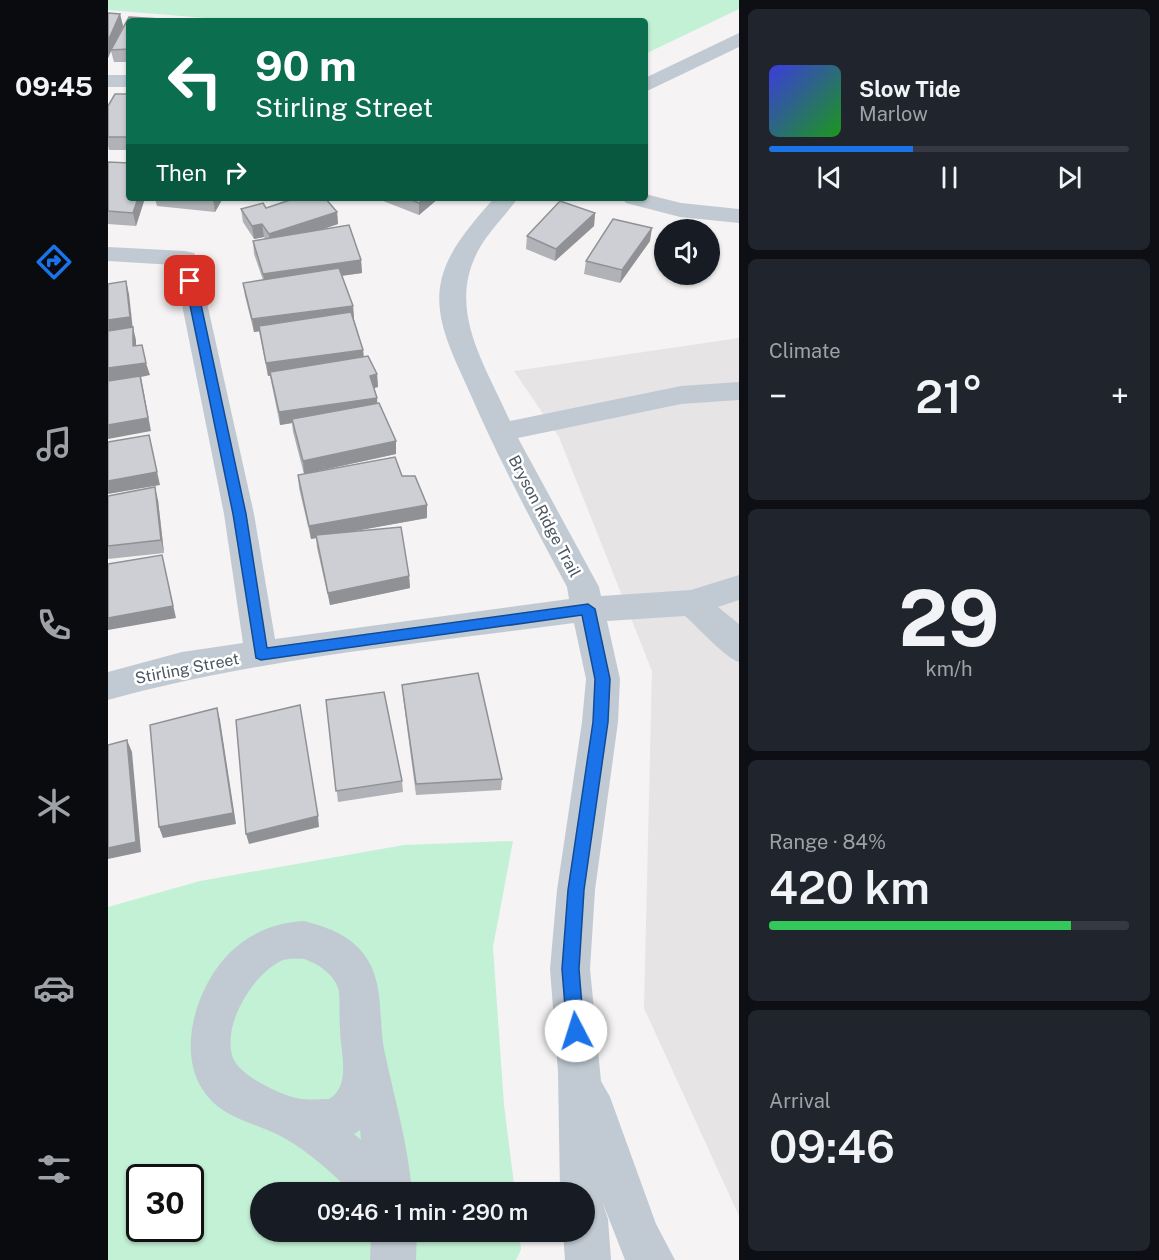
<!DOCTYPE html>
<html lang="en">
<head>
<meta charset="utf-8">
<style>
	:root { --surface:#171b24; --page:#20242c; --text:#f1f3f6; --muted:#9ea1a6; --line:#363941; --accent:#1a73e8 }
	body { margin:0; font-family:"Public Sans",sans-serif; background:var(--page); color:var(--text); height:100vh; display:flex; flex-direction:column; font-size:22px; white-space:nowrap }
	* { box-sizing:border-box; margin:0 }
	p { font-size:20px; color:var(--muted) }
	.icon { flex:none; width:33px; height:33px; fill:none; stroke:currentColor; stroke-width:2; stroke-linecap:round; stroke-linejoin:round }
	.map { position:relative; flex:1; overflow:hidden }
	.details { display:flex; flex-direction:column; gap:9px; padding:9px; background:#0d0f14; width:420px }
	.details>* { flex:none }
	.guide { position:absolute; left:18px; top:18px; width:522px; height:183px; border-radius:6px; box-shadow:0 2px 4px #0004; background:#0b6e4f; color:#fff; overflow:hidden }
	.tools { position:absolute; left:546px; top:219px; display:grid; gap:12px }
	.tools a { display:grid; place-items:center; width:66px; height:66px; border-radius:50%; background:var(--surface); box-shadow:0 2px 4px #0004; font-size:30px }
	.speed { position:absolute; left:18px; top:1164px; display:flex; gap:12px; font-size:30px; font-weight:700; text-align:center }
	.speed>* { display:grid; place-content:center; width:78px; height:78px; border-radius:50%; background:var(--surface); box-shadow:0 2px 4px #0004; line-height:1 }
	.speed .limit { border:3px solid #111; border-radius:9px; background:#fff; color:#111 }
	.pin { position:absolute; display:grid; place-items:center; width:51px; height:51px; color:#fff; margin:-26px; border-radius:12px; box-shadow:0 3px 9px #0006 }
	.me { position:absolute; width:66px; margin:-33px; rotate:355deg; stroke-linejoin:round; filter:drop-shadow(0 0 4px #0008) }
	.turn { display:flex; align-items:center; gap:21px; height:126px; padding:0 30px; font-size:27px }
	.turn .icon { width:78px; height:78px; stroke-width:2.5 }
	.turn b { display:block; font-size:42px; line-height:51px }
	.then { display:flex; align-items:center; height:57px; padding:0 30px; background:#0003; gap:12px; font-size:22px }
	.big { font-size:45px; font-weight:600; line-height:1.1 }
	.details .card { flex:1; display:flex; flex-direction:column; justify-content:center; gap:9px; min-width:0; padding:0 21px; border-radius:9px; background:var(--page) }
	.details .dial { align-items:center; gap:0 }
	.dial b { font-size:78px; line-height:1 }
	.song { display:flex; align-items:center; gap:18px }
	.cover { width:72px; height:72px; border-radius:9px; background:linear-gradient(135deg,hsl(240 70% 55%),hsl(120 70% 35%)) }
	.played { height:6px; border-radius:3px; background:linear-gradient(90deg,var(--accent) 40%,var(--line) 40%) }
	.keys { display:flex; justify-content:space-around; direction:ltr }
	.heat { display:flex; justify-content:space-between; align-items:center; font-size:33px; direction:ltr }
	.charge { height:9px; border-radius:4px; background:linear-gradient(90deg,#34c759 84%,var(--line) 0) }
	.trip { position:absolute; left:142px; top:1182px; width:345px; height:60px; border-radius:30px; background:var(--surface); box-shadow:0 2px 4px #0004; font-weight:600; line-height:60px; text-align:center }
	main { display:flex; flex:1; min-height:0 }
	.tabs { display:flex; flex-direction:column; width:108px; justify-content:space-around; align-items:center; background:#090b0e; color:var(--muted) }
	.tabs .icon { width:42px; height:42px }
	.tabs .on { color:var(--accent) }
	.tabs b { font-size:27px; color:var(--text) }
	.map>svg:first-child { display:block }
	.education { fill:#e6e4e5 }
	.green { fill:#c3f1d5; fill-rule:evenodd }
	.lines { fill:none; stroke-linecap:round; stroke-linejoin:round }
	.minor { fill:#c1cad2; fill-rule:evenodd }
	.wall { fill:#b0b2b7 }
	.shaded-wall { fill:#909195 }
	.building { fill:#cdcfd5; stroke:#909195; stroke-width:1.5 }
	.route { fill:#1a73e8; stroke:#114b97; stroke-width:1.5 }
	.labels { text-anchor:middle; stroke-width:5; stroke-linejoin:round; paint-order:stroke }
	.street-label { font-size:16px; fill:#4a5661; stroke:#fff }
</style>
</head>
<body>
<main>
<nav class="tabs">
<b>09:45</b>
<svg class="icon on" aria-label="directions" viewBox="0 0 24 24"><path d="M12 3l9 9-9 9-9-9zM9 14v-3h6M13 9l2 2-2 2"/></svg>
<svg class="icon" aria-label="music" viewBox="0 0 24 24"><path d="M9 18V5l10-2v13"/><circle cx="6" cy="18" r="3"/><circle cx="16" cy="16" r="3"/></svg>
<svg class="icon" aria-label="phone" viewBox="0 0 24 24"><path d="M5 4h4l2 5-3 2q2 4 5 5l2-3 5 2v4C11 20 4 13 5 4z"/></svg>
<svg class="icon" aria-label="climate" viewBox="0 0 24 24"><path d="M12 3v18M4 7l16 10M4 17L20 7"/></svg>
<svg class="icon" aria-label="car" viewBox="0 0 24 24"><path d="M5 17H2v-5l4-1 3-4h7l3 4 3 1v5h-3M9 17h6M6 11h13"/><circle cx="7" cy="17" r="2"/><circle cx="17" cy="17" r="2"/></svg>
<svg class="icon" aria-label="filters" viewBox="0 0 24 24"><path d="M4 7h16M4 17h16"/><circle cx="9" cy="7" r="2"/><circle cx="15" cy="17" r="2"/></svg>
</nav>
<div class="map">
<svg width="631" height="1260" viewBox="0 0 631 1260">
	<rect width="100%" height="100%" fill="#f5f3f3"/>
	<polygon class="education" points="631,338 631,1216 536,1008 544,671 451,437 406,371"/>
	<g class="green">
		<polygon points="0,0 631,0 631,9 537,54 537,21 134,21 0,10"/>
		<path d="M 405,841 L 385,947 L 396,1105 L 407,1192 L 153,1192 L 153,1232 L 411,1232 L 413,1249 L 408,1260 L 0,1260 L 0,907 L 92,881 L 296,845 ZM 32,1178 L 82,1178 L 82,1228 L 32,1228 Z"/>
	</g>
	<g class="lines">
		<g class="minor">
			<polygon points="631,33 631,47 537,92 537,78"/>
			<rect x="0" y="75" width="21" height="12"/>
			<polygon points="537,194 573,203 631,209 631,223 572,217 518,203 514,198 537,198"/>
			<path d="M 386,198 L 410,198 C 400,212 388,224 378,238 C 333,302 375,360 402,421 L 573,386 L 631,382 L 631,400 L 573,404 L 410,438 L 491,587 L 493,596 L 583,590 L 631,575 L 631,600 L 610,607 L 631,624 L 631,662 C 617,658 591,628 577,616 L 499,621 L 512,679 L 510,722 L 487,890 L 482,969 L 493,1081 L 502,1097 L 548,1224 L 567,1260 L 517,1260 L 494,1201 L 500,1219 L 503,1260 L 457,1260 L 455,1232 L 477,1232 L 477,1192 L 452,1192 L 450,1072 L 442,969 L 449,890 L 474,722 L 478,679 L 466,623 C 311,644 152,658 0,700 L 0,672 L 74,652 L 135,643 L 116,514 L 66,265 L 0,261 L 0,247 L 77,251 L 86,253 L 89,258 L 146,514 L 167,639 L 461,599 L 459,587 C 424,522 390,458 361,391 C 347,359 327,323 332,287 C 337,252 364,224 386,198 Z"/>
			<path d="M 196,921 C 218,927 240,934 255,953 C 277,981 270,1016 276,1049 C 286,1097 300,1143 304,1192 L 243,1192 C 223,1172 201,1152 176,1138 C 157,1127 136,1123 118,1112 C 69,1082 78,1019 103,977 C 123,943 156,923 196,921 ZM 196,959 C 211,964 227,975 231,991 C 232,1004 231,1016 232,1029 C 232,1049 244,1086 221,1099 C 212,1099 203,1100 193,1099 C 175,1097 132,1076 125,1058 C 113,1026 145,974 173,961 C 179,958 189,959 196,959 ZM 252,1130 L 253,1140 L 246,1134 Z"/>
			<polygon points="263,1232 309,1232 308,1260 262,1260"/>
		</g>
	</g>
	<g class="wall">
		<polygon points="0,13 12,14 15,26 9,39 21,17 52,19 53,21 21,21 21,62 6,62 3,51 0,58"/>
		<polygon points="21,94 21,150 1,150 0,146 0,106"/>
		<polygon points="0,162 21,198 37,198 28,226 0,224"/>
		<polygon points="47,198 115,198 107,212 49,206"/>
		<polygon points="270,198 331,198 311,215 270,199"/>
		<polygon points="158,208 229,212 230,224 215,229 253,260 254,273 233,276 245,306 246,319 255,350 256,357 269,374 270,387 266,388 269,398 269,403 288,441 288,454 196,474 185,432 184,423 172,425 162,376 160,376 151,331 146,332 137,296 135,283 155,280 146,254 145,241 157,239 156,237 146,239 135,222 133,209"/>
		<polygon points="487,213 486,226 447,261 418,249 419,236"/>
		<polygon points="542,241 512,283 476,274 478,261"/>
		<polygon points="190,475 319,505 319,518 240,532 301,576 302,588 222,605 209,548 208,538 203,539 191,488"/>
		<polygon points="0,496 50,500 56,553 0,559"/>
		<polygon points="294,685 394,779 393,790 308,795 295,697"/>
		<polygon points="218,700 294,781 295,792 230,802"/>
	</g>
	<g class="shaded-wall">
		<polygon points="12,14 15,26 4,50 3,50 3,51 0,58 0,41"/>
		<polygon points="30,198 37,198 28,226 25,213"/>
		<polygon points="106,198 115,198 107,212 105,199"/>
		<polygon points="316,198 331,198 311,215 311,203"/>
		<polygon points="229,212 230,224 162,247 161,234"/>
		<polygon points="487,213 486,226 447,261 448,249"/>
		<polygon points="154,224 156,237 146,239 144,226"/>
		<polygon points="544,228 542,241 512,283 514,270"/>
		<polygon points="253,260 254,273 157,286 155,274"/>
		<polygon points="18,281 21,294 25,330 0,334 0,320"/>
		<polygon points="245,306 246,319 146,332 144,319"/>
		<polygon points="25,327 28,340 28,359 25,346"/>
		<polygon points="255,350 256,363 160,376 158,363"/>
		<polygon points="38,363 42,375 33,377 43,431 0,439 0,368"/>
		<polygon points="269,374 270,387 262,389 262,376"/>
		<polygon points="269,398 270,411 184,419 184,423 172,425 171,412"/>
		<polygon points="41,435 52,485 0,494 0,481"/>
		<polygon points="288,441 288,454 196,474 195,461"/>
		<polygon points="47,487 50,500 56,553 53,540"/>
		<polygon points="319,505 319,518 203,539 201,526"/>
		<polygon points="54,555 68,618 0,630 0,618"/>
		<polygon points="301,576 302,588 222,605 220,593"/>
		<polygon points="109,708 112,720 128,824 55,838 51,827"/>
		<polygon points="19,740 24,752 33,852 0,859 0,848"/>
		<polygon points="210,816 211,827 141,844 138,834"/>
	</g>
	<g class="building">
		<polygon points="0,13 12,14 0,41"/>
		<polygon points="21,17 52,19 52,21 21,21 21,49 3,50"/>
		<polygon points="69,20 118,20 118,21 68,21"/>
		<polygon points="141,20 173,21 141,21"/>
		<polygon points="7,94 21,94 21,137 0,137 0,106"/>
		<polygon points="0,162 21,163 21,198 30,198 25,213 0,211"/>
		<polygon points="188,198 217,198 229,212 161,234 154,224 144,226 133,209 155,203 158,208"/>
		<polygon points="299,198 316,198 311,203"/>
		<polygon points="452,201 487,213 448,249 419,236"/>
		<polygon points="505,219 544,228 514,270 478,261"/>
		<polygon points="241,225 253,260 155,274 145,241"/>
		<polygon points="231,268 245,306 144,319 135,283"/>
		<polygon points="18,281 22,317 0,320 0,284"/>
		<polygon points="243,312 255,350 158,363 151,326"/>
		<polygon points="25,327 25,346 34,345 38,363 0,368 0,331"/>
		<polygon points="260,356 269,374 262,376 269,398 171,412 162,372"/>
		<polygon points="32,376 40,418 0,425 0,381"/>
		<polygon points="271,403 288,441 195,461 184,419"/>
		<polygon points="41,435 49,472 0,481 0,442"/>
		<polygon points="287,457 294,476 307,476 319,505 201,526 190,475"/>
		<polygon points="47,487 53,540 0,546 0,496"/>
		<polygon points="293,527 301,576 220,593 208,535"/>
		<polygon points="54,555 65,606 0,618 0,564"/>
		<polygon points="370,673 394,779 308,784 294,685"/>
		<polygon points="276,692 294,781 228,791 218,700"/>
		<polygon points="192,705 210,816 138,834 128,720"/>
		<polygon points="109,708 125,813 51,827 42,725"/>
		<polygon points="19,740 28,842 0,848 0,745"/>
	</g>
	<polygon class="route" points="82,278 88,281 138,514 159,648 480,604 487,609 502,679 500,722 476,890 471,969 476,1031 474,1037 468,1040 461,1037 459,1031 454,969 460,890 485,722 487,679 474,615 153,660 148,658 125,514 77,281"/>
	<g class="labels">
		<g class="street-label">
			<text transform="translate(437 516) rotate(62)" y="6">Bryson Ridge Trail</text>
			<text transform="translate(79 668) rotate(-11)" y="6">Stirling Street</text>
		</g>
	</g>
</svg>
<div class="tools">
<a><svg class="icon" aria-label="sound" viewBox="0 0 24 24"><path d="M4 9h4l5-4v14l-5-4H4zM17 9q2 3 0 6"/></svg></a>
</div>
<div class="speed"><div class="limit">30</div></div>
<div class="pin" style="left:82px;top:281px;background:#d93025"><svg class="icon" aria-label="arrive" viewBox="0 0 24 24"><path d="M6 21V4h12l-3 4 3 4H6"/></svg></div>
<svg class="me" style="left:468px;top:1031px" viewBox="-20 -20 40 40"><circle r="19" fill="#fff"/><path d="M0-13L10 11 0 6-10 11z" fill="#1a73e8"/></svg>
<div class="trip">09:46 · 1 min · 290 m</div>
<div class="guide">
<div class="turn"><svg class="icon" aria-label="left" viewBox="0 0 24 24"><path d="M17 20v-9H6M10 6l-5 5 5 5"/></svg><div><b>90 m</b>Stirling Street</div></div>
<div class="then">Then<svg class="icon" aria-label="right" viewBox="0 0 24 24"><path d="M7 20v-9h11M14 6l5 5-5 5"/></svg></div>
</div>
</div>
<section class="details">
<div class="card">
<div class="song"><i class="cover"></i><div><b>Slow Tide</b><p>Marlow</p></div></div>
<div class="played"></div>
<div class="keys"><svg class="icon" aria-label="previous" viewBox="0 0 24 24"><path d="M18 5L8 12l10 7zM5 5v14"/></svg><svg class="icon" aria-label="pause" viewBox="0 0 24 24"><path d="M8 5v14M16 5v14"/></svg><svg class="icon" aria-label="next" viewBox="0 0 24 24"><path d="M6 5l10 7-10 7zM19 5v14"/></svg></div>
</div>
<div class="card"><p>Climate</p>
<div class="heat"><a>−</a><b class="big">21°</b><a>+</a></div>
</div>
<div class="card dial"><b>29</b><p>km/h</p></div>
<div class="card"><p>Range · 84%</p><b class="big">420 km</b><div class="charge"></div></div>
<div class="card"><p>Arrival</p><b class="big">09:46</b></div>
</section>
</main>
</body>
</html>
